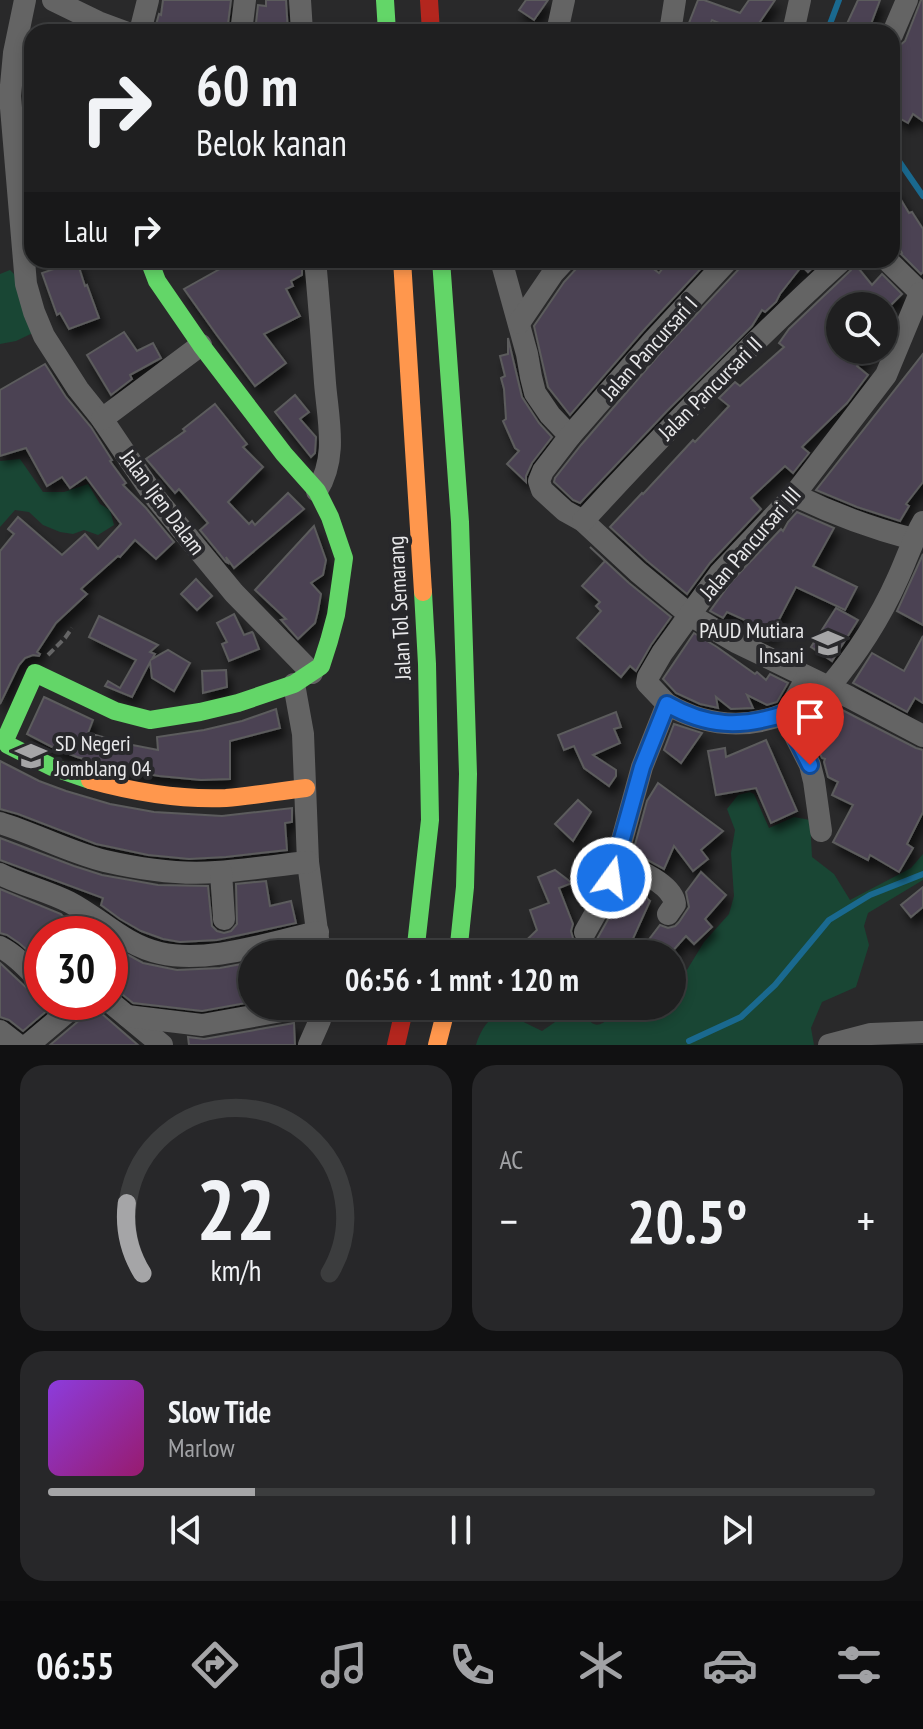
<!DOCTYPE html>
<html lang="id">
<head>
<meta charset="utf-8">
<style>
	:root { --surface:#1f1f20; --page:#272729; --text:#f1f3f6; --muted:#a1a2a5; --line:#3c3d3e; --accent:#a5a5a7 }
	body { margin:0; font-family:"PT Sans Narrow",sans-serif; background:var(--page); color:var(--text); height:100vh; display:flex; flex-direction:column; font-size:30px; white-space:nowrap }
	* { box-sizing:border-box; margin:0 }
	p { font-size:26px; color:var(--muted) }
	.icon { flex:none; width:44px; height:44px; fill:none; stroke:currentColor; stroke-width:2; stroke-linecap:round; stroke-linejoin:round }
	.map { position:relative; height:1045px; overflow:hidden }
	.drawer { display:flex; flex-direction:column; gap:20px; padding:20px; background:#111112; flex:1 }
	.drawer>* { flex:none }
	.hud { position:absolute; left:24px; top:24px; width:876px; height:244px; border-radius:24px; box-shadow:0 4px 12px #0003,0 0 0 2px var(--line); background:#1f1f20; color:var(--text); overflow:hidden }
	.tools { position:absolute; left:826px; top:292px; display:grid; gap:16px }
	.tools a { display:grid; place-items:center; width:72px; height:72px; border-radius:50%; background:var(--surface); box-shadow:0 4px 12px #0003,0 0 0 2px var(--line); font-size:40px }
	.speed { position:absolute; left:24px; top:916px; display:flex; gap:16px; font-size:40px; font-weight:700; text-align:center }
	.speed>* { display:grid; place-content:center; width:104px; height:104px; border-radius:50%; background:var(--surface); box-shadow:0 4px 12px #0003,0 0 0 2px var(--line); line-height:1 }
	.speed .limit { border:12px solid #d22; background:#fff; color:#111 }
	.pin { position:absolute; display:grid; place-items:center; width:68px; height:68px; color:#fff; margin:-82px -34px; border-radius:50% 50% 50% 0; rotate:-45deg; box-shadow:0 0 8px #0007 }
	.pin .icon { rotate:45deg }
	.me { position:absolute; width:88px; margin:-44px; rotate:14deg; stroke-linejoin:round; filter:drop-shadow(0 0 6px #0008) }
	.turn { display:flex; align-items:center; gap:28px; height:168px; padding:0 40px; font-size:36px }
	.turn .icon { width:104px; height:104px; stroke-width:2.5 }
	.turn b { display:block; font-size:56px; line-height:68px }
	.then { display:flex; align-items:center; height:76px; padding:0 40px; background:#0003; gap:16px; font-size:30px }
	.big { font-size:60px; font-weight:800; line-height:1.1 }
	.drawer .widget { flex:1; display:flex; flex-direction:column; justify-content:center; gap:12px; min-width:0; padding:0 28px; border-radius:24px; background:var(--page) }
	.drawer .dial { align-items:center; gap:0 }
	.dial svg { height:208px; overflow:visible; fill:none; stroke:var(--line); stroke-width:7; stroke-linecap:round; text-anchor:middle }
	.dial text { fill:var(--text); stroke:none }
	.song { display:flex; align-items:center; gap:24px }
	.cover { width:96px; height:96px; border-radius:12px; background:linear-gradient(135deg,hsl(270 70% 55%),hsl(320 70% 35%)) }
	.played { height:8px; border-radius:4px; background:linear-gradient(90deg,var(--accent) 25%,var(--line) 25%) }
	.keys { display:flex; justify-content:space-around; direction:ltr }
	.heat { display:flex; justify-content:space-between; align-items:center; font-size:44px; direction:ltr }
	.drawer .tiles { flex:1; display:grid; gap:20px; grid-template-columns:1fr 1fr }
	.widget:last-child { grid-column:span 2 }
	.trip { position:absolute; left:238px; top:940px; width:448px; height:80px; border-radius:40px; background:var(--surface); box-shadow:0 4px 12px #0003,0 0 0 2px var(--line); font-weight:800; line-height:80px; text-align:center }
	.tab-bar { display:flex; height:128px; justify-content:space-around; align-items:center; background:#0c0c0d; color:var(--muted) }
	.tab-bar .icon { width:56px; height:56px }
	.tab-bar .on { color:var(--accent) }
	.tab-bar b { font-size:36px; color:var(--text) }
	.map>svg:first-child { display:block }
	.green { fill:#194634 }
	.lines { fill:none; stroke-linecap:round; stroke-linejoin:round }
	.stream { stroke:#1a698f; stroke-width:6 }
	.building { fill:#4b4352; stroke:#5c5c5d; stroke-width:2; filter:url(#shadow) }
	.path { stroke:#656566; stroke-width:4; stroke-dasharray:8 4; stroke-linecap:butt }
	.street { stroke:#646464; stroke-width:22 }
	.fast { stroke:#63d668; stroke-width:18 }
	.slow { stroke:#ff974d; stroke-width:18 }
	.jam { stroke:#b3261e; stroke-width:18 }
	.route-casing { stroke:#114b97; stroke-width:20 }
	.route { stroke:#1a73e8; stroke-width:14 }
	.labels { text-anchor:middle; stroke-width:8; stroke-linejoin:round; paint-order:stroke }
	.street-label { font-size:22px; fill:#e8e8ea; stroke:#28282b }
	.poi-label { font-size:22px; fill:#e8e8ea; stroke:#28282b; text-anchor:end }
</style>
</head>
<body>
<div class="map">
<svg width="923" height="1045" viewBox="0 0 923 1045">
	<defs>
		<filter id="shadow"><feDropShadow dx="4.5" dy="8" stdDeviation="4" flood-color="#0009"/></filter>
	</defs>
	<rect width="100%" height="100%" fill="#29292a"/>
	<g class="green">
		<polygon points="10,270 14,274 39,330 16,341 0,344 0,274"/>
		<polygon points="20,459 43,492 64,492 88,484 100,504 110,510 114,525 98,535 84,530 73,534 60,532 43,525 29,512 15,510 0,527 0,461"/>
		<path d="M 750,792 L 754,794 L 769,828 L 794,817 L 810,820 L 812,857 L 834,874 L 850,900 L 911,868 L 923,854 L 923,880 L 868,913 L 864,926 L 869,945 L 856,987 L 822,1002 L 811,1028 L 814,1045 L 476,1045 C 480,1031 489,1016 503,1012 L 542,1031 L 577,1007 C 594,1025 594,1033 615,1013 L 612,1006 L 672,1006 L 672,987 L 679,983 L 704,942 L 729,914 L 734,896 L 731,853 L 735,830 L 727,809 L 738,795 Z"/>
	</g>
	<g class="lines">
		<g class="stream">
			<polyline points="827,32 839,0"/>
			<polyline points="892,151 923,196"/>
			<polyline points="689,1041 741,1017 775,985 829,920 870,895 923,874"/>
		</g>
	</g>
	<g class="building">
		<polygon points="163,0 231,0 227,32 154,32 159,14 161,15"/>
		<polygon points="266,0 286,0 288,32 255,32 258,5 266,6"/>
		<polygon points="526,0 548,0 534,20 519,10"/>
		<polygon points="698,0 704,0 740,13 749,0 775,0 753,32 740,32 712,20 708,30 689,23"/>
		<polygon points="858,0 880,0 868,32 854,32 845,28"/>
		<polygon points="921,0 923,0 923,121 913,114 908,123 892,114 892,52 905,41"/>
		<polygon points="892,185 909,213 912,212 923,229 923,272 921,274 901,254 902,253 892,238"/>
		<polygon points="236,260 298,260 302,267 302,275 291,281 293,286 286,289 300,316 264,334 286,363 255,386 216,334 184,289"/>
		<polygon points="579,260 642,260 659,273 669,260 709,260 643,331 570,415 548,387 534,326 564,282 576,269"/>
		<polygon points="742,260 821,260 808,272 802,266 780,294 776,302 765,312 762,310 752,326 667,411 580,503 573,500 554,482 555,478 581,445 663,350 738,270"/>
		<polygon points="77,261 85,286 87,285 99,318 69,329 60,313 57,315 42,273"/>
		<polygon points="855,264 872,285 882,274 902,294 890,306 840,306 840,350 869,350 857,366 868,375 847,403 802,447 809,453 793,473 785,466 751,498 761,509 710,563 687,594 647,561 610,527 642,493 643,494 693,440 695,442 729,406 719,398 735,382 740,386 784,347 779,343 789,329 851,270"/>
		<polygon points="124,332 137,351 153,343 161,358 130,375 132,379 111,395 87,355"/>
		<polygon points="508,338 522,397 539,423 552,437 532,463 526,476 526,482 507,464 519,451 515,448 503,421 506,419 504,389 501,378 505,376 500,356 508,354"/>
		<polygon points="923,354 923,482 906,504 909,506 900,521 857,507 816,490"/>
		<polygon points="45,364 66,397 91,427 112,460 110,461 126,483 123,485 146,508 174,542 156,559 135,540 120,557 118,556 81,589 87,594 56,623 37,652 40,654 39,656 33,655 25,658 19,665 0,704 0,551 14,534 8,529 18,517 62,555 85,534 98,549 121,524 86,477 70,488 62,477 47,486 26,448 0,456 0,390"/>
		<polygon points="295,395 309,412 300,419 316,437 315,453 311,457 275,412"/>
		<polygon points="215,404 247,444 243,447 263,467 228,502 249,524 252,521 255,525 288,493 304,509 234,568 226,557 228,563 226,562 200,530 208,523 179,489 175,493 146,459 185,431 183,429"/>
		<polygon points="797,512 834,528 813,566 857,587 845,610 796,587 770,637 756,630 758,626 727,612 723,618 710,611 731,582 781,529 783,531 788,522"/>
		<polygon points="314,526 326,560 323,575 311,583 321,594 318,611 315,623 298,639 281,620 286,619 255,590"/>
		<polygon points="590,547 629,583 671,617 651,645 636,671 630,666 621,677 577,638 601,611 596,606 600,602 582,586 605,561"/>
		<polygon points="923,554 923,625 897,611"/>
		<polygon points="196,579 212,596 197,610 181,594"/>
		<polygon points="836,608 858,620 832,661 811,647"/>
		<polygon points="234,614 244,635 252,632 253,633 259,649 229,661 222,644 227,642 217,623"/>
		<polygon points="99,616 158,645 150,652 155,654 152,659 168,650 190,663 174,691 152,678 150,662 132,697 105,686 108,681 120,688 136,660 89,637"/>
		<polygon points="694,633 717,647 755,674 757,672 766,680 770,674 788,683 777,702 767,705 747,695 753,708 731,709 716,697 718,708 700,704 676,693 663,679"/>
		<polygon points="923,636 923,703 915,698 907,712 853,683 872,653 904,671"/>
		<polygon points="226,670 227,687 203,693 202,671"/>
		<polygon points="813,695 916,748 923,750 923,812 907,844 913,848 899,872 870,855 868,860 833,842 853,805 832,795 838,782 828,777 824,762 825,759 822,758 815,744 821,732 804,723 801,717"/>
		<polygon points="44,697 93,720 88,733 117,741 117,742 158,750 157,737 204,730 242,721 276,709 280,728 230,741 230,779 201,780 159,776 118,769 77,757 54,748 27,734"/>
		<polygon points="616,712 621,727 614,729 620,743 593,755 616,770 616,776 609,786 584,768 574,746 564,750 558,735"/>
		<polygon points="674,724 702,733 681,763 664,750"/>
		<polygon points="766,740 797,811 771,823 756,788 716,795 708,751 725,748 726,757"/>
		<polygon points="0,761 39,781 66,791 110,804 154,812 222,816 292,808 292,822 285,823 287,850 226,857 189,859 148,855 96,844 18,814 0,809"/>
		<polygon points="658,783 723,831 701,850 708,859 693,871 674,846 664,869 633,852 647,801"/>
		<polygon points="578,800 591,812 573,841 555,824"/>
		<polygon points="0,838 74,866 102,875 158,885 208,886 212,926 217,931 224,933 231,931 237,924 236,884 266,881 270,906 291,901 296,923 217,940 180,942 163,939 141,931 120,919 101,905 103,898 0,860"/>
		<polygon points="555,870 572,883 559,888 573,924 571,931 573,938 578,944 584,946 591,944 597,939 620,898 626,880 641,888 639,891 650,901 632,941 619,954 512,954 537,930 530,910 549,903 538,877"/>
		<polygon points="701,872 726,895 705,919 712,927 694,944 686,936 670,954 638,954 660,925 668,928 675,926 679,922 689,907 686,892"/>
		<polygon points="923,887 923,907 911,917 901,905"/>
		<polygon points="0,889 61,914 79,934 42,934 42,963 19,943 7,935 0,933"/>
		<polygon points="110,945 143,963 177,970 220,968 252,962 252,1002 202,1011 133,1003 118,991 110,988"/>
		<polygon points="0,963 32,993 42,997 42,1002 49,1009 23,1031 9,1020 0,1017"/>
		<polygon points="92,1004 101,1013 138,1045 50,1045 88,1013"/>
		<polygon points="294,1023 295,1045 189,1045 188,1037 204,1039"/>
	</g>
	<g class="lines">
		<polyline class="path" points="48,655 65,638 72,628"/>
		<g class="street">
			<polyline points="25,0 14,53 10,96 26,284 34,312 44,336 78,389 102,419 154,496 234,593 312,673"/>
			<polyline points="53,0 98,22 125,32"/>
			<polyline points="300,0 302,32"/>
			<polyline points="140,32 148,0"/>
			<polyline points="241,32 245,0"/>
			<polyline points="557,32 564,0"/>
			<polyline points="670,32 675,0"/>
			<polyline points="793,32 800,0"/>
			<polyline points="892,35 907,0"/>
			<path d="M 315,260 C 319,301 322,342 325,383 C 328,420 338,457 317,491"/>
			<polyline points="501,260 527,354 531,377 535,393 550,415 570,436"/>
			<polyline points="728,260 653,341 570,436 543,471 539,481 542,490 565,511 583,521 638,572 690,615 736,642 849,697 923,736"/>
			<polyline points="887,260 923,295"/>
			<polyline points="519,323 553,273 565,260"/>
			<polyline points="102,419 201,345"/>
			<path d="M 794,495 C 833,514 871,528 913,539"/>
			<path d="M 583,521 C 666,431 751,342 842,260"/>
			<polyline points="294,684 303,734 308,862 320,954"/>
			<path d="M 829,687 C 856,655 880,618 897,580 C 906,561 912,541 923,522"/>
			<path d="M 667,704 C 705,726 746,730 787,713 L 807,677"/>
			<polyline points="784,714 810,765 814,781 821,831"/>
			<path d="M 0,823 C 36,834 69,852 105,861 C 140,869 180,875 216,872 C 247,870 278,865 308,862"/>
			<path d="M 615,859 C 633,869 672,882 675,904 L 668,914"/>
			<polyline points="221,872 224,919"/>
			<path d="M 0,874 C 22,885 47,891 69,902 C 100,918 124,945 160,953 C 209,964 270,942 318,932"/>
			<polyline points="585,932 608,891 642,767 667,704 647,683 648,677 662,653 720,573 794,495 886,375 920,293"/>
			<path d="M 0,947 C 16,955 29,970 42,983"/>
			<polyline points="110,1002 162,1045"/>
			<polyline points="127,1016 202,1025 310,1006"/>
			<polyline points="0,1031 18,1045"/>
			<polyline points="28,1045 79,1002"/>
			<polyline points="309,1045 320,1020 323,1006"/>
			<polyline points="829,1045 871,1034 923,1032"/>
		</g>
		<g class="fast">
			<polyline points="385,0 387,32"/>
			<polyline points="441,260 460,522 468,774 465,887 458,954"/>
			<polyline points="90,780 52,767 8,745 5,740 35,673 115,711 150,720 200,712 238,703 294,684 321,666 329,641 336,615 344,558 330,517 317,491 284,454 201,345 157,281 149,260"/>
			<polyline points="415,954 430,820 427,664 423,592"/>
		</g>
		<g class="slow">
			<polyline points="402,260 423,592"/>
			<path d="M 90,780 C 134,792 180,800 226,798 C 252,796 279,791 306,788"/>
			<polyline points="437,1045 447,1006"/>
		</g>
		<g class="jam">
			<polyline points="429,0 431,32"/>
			<polyline points="396,1045 405,1006"/>
		</g>
	</g>
	<g class="lines">
		<defs>
			<path id="route" d="M 611,878 L 642,767 L 667,704 C 707,727 741,728 784,714 L 810,765"/>
		</defs>
		<use href="#route" class="route-casing"/>
		<use href="#route" class="route"/>
	</g>
	<defs>
		<symbol id="school-bare" viewBox="-9 -9 18 18"><path d="M0-5L7-2L0 1L-7-2ZM-4 1L0 2.5L4 1V4Q0 6-4 4Z" fill="#a5a5a7" stroke="#28282b" stroke-width="2.5" paint-order="stroke"/></symbol>
	</defs>
	<g fill-rule="evenodd">
		<use href="#school-bare" x="806" y="621" width="44" height="44"/>
		<use href="#school-bare" x="9" y="734" width="44" height="44"/>
	</g>
	<g class="labels">
		<g class="street-label">
			<text transform="translate(649 348) rotate(-48)" y="8">Jalan Pancursari I</text>
			<text transform="translate(710 388) rotate(-45)" y="8">Jalan Pancursari II</text>
			<text transform="translate(163 502) rotate(53)" y="8">Jalan Ijen Dalam</text>
			<text transform="translate(750 543) rotate(-49)" y="8">Jalan Pancursari III</text>
			<text transform="translate(399 608) rotate(-93)" y="8">Jalan Tol Semarang</text>
		</g>
		<g class="poi-label">
			<text x="804" y="638">PAUD Mutiara<tspan x="804" dy="25">Insani</tspan></text>
			<text x="55" y="751" text-anchor="start">SD Negeri<tspan x="55" dy="25">Jomblang 04</tspan></text>
		</g>
	</g>
</svg>
<div class="tools">
<a><svg class="icon" aria-label="search" viewBox="0 0 24 24"><circle cx="10" cy="10" r="6"/><path d="M15 15l6 6"/></svg></a>
</div>
<div class="speed"><div class="limit">30</div></div>
<div class="pin" style="left:810px;top:765px;background:#d93025"><svg class="icon" aria-label="arrive" viewBox="0 0 24 24"><path d="M6 21V4h12l-3 4 3 4H6"/></svg></div>
<svg class="me" style="left:611px;top:878px" viewBox="-20 -20 40 40"><circle r="17" fill="#1a73e8" stroke="#fff" stroke-width="3"/><path d="M0-11L8 9 0 5-8 9z" fill="#fff"/></svg>
<div class="trip">06:56 · 1 mnt · 120 m</div>
<div class="hud">
<div class="turn"><svg class="icon" aria-label="right" viewBox="0 0 24 24"><path d="M7 20v-9h11M14 6l5 5-5 5"/></svg><div><b>60 m</b>Belok kanan</div></div>
<div class="then">Lalu<svg class="icon" aria-label="right" viewBox="0 0 24 24"><path d="M7 20v-9h11M14 6l5 5-5 5"/></svg></div>
</div>
</div>
<section class="drawer">
<div class="tiles">
<div class="widget dial"><svg viewBox="0 0 100 80">
<path d="M14 69A42 42 0 1 1 86 69"/>
<path d="M14 69A42 42 0 0 1 8 42" stroke="#a5a5a7"/>
<text x="50" y="56" font-size="32" font-weight="700">22</text>
<text x="50" y="72" font-size="11">km/h</text>
</svg></div>
<div class="widget"><p>AC</p>
<div class="heat"><a>−</a><b class="big">20.5°</b><a>+</a></div>
</div>
<div class="widget">
<div class="song"><i class="cover"></i><div><b>Slow Tide</b><p>Marlow</p></div></div>
<div class="played"></div>
<div class="keys"><svg class="icon" aria-label="previous" viewBox="0 0 24 24"><path d="M18 5L8 12l10 7zM5 5v14"/></svg><svg class="icon" aria-label="pause" viewBox="0 0 24 24"><path d="M8 5v14M16 5v14"/></svg><svg class="icon" aria-label="next" viewBox="0 0 24 24"><path d="M6 5l10 7-10 7zM19 5v14"/></svg></div>
</div>
</div>
</section>
<nav class="tab-bar">
<b>06:55</b>
<svg class="icon on" aria-label="directions" viewBox="0 0 24 24"><path d="M12 3l9 9-9 9-9-9zM9 14v-3h6M13 9l2 2-2 2"/></svg>
<svg class="icon" aria-label="music" viewBox="0 0 24 24"><path d="M9 18V5l10-2v13"/><circle cx="6" cy="18" r="3"/><circle cx="16" cy="16" r="3"/></svg>
<svg class="icon" aria-label="phone" viewBox="0 0 24 24"><path d="M5 4h4l2 5-3 2q2 4 5 5l2-3 5 2v4C11 20 4 13 5 4z"/></svg>
<svg class="icon" aria-label="climate" viewBox="0 0 24 24"><path d="M12 3v18M4 7l16 10M4 17L20 7"/></svg>
<svg class="icon" aria-label="car" viewBox="0 0 24 24"><path d="M5 17H2v-5l4-1 3-4h7l3 4 3 1v5h-3M9 17h6M6 11h13"/><circle cx="7" cy="17" r="2"/><circle cx="17" cy="17" r="2"/></svg>
<svg class="icon" aria-label="filters" viewBox="0 0 24 24"><path d="M4 7h16M4 17h16"/><circle cx="9" cy="7" r="2"/><circle cx="15" cy="17" r="2"/></svg>
</nav>
</body>
</html>
